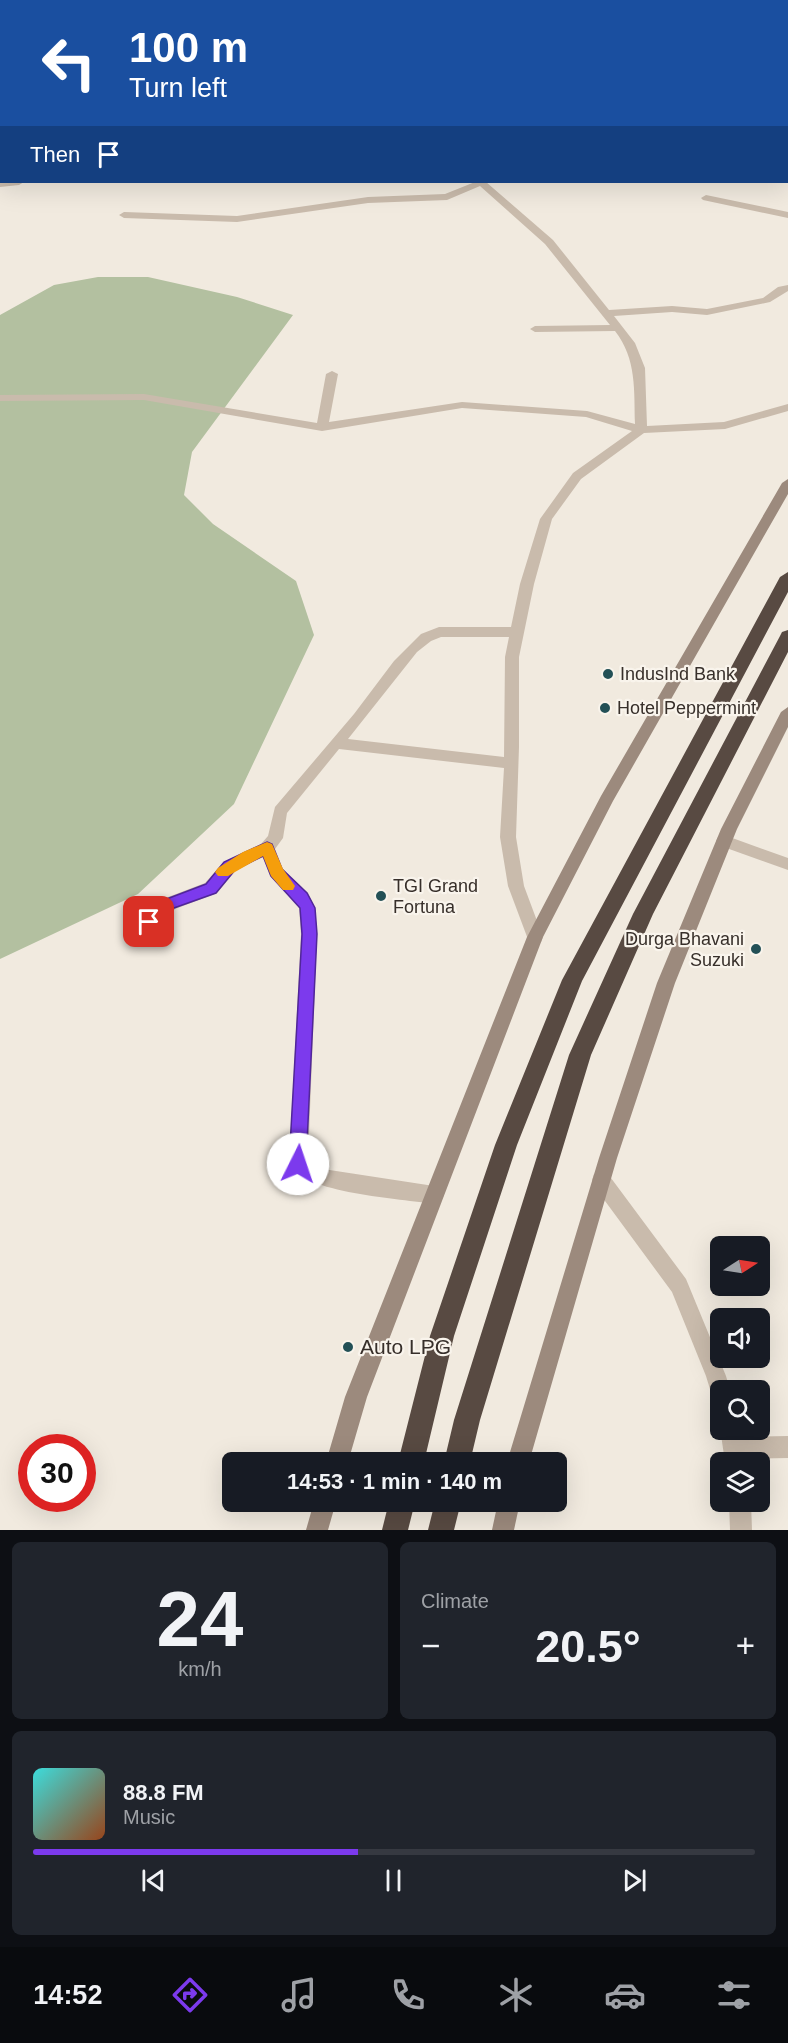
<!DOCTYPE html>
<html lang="en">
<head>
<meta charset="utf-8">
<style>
	:root { --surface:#171b24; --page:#20242c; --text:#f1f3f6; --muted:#9ea1a6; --line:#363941; --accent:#7c3aed }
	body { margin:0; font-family:Helvetica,sans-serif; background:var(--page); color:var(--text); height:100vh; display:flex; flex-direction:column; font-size:22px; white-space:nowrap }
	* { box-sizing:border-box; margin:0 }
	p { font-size:20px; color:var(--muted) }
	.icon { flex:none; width:33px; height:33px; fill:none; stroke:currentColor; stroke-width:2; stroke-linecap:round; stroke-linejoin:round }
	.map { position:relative; height:1530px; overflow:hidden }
	.drawer { display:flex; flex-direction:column; gap:12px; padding:12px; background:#0d0f14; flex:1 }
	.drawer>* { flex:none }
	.top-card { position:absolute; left:0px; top:0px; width:789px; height:183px; box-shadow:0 6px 24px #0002; background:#1a4fa0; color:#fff; overflow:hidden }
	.needle { width:39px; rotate:78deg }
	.buttons { position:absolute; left:710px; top:1236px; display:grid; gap:12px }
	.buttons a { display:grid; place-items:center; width:60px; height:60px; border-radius:9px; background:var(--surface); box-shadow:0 6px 24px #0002; font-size:30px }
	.speed { position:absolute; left:18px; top:1434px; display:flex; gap:12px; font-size:30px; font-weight:700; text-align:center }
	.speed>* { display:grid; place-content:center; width:78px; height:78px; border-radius:50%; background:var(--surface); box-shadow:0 6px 24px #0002; line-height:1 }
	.speed .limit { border:9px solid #d22; background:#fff; color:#111 }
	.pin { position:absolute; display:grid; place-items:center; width:51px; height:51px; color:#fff; margin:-26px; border-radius:12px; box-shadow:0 3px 9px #0006 }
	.me { position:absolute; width:66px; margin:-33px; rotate:4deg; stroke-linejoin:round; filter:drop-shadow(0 0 4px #0008) }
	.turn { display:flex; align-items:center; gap:21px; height:126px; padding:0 30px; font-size:27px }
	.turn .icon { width:78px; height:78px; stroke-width:2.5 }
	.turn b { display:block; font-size:42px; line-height:51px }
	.then { display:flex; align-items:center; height:57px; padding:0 30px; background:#0003; gap:12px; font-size:22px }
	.big { font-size:45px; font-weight:700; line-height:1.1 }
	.drawer .card { flex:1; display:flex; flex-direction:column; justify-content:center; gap:9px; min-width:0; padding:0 21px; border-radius:9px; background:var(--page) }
	.drawer .dial { align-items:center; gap:0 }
	.dial b { font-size:78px; line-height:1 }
	.song { display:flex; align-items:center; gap:18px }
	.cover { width:72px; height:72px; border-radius:9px; background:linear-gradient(135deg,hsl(180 70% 55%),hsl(20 70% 35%)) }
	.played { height:6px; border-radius:3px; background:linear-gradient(90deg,var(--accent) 45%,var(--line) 45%) }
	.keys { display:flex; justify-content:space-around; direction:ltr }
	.heat { display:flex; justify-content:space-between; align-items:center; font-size:33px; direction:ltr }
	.drawer .tiles { flex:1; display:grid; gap:12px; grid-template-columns:1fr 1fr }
	.card:last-child { grid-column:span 2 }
	.trip { position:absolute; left:222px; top:1452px; width:345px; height:60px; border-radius:9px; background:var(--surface); box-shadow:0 6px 24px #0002; font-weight:700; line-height:60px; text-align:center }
	.menu { display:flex; height:96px; justify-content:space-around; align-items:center; background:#090b0e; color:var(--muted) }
	.menu .icon { width:42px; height:42px }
	.menu .current { color:var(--accent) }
	.menu b { font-size:27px; color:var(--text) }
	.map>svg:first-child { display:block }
	.green { fill:#b3c0a0 }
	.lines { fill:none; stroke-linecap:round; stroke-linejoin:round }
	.street { fill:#c9bbac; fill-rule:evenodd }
	.secondary { fill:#9c8a7d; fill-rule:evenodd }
	.highway { fill:#584a42; fill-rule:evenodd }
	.route { fill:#7c3aed; stroke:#51269a; stroke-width:1.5 }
	.slow { fill:#f59e0b }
	.poi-dot { fill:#235056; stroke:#f9f4ec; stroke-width:2 }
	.labels { text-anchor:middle; stroke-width:4.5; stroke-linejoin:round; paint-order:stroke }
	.poi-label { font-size:18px; fill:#372f2a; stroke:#f9f4ec; text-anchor:start }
	.near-poi-label { font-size:21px; fill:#372f2a; stroke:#f9f4ec; text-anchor:start }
</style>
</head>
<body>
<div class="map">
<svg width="788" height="1530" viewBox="0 0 788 1530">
	<rect width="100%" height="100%" fill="#f1eadf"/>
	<polygon class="green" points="98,277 148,277 237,297 293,315 192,452 184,495 213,524 296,581 314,635 234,804 138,894 0,959 0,315 54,285"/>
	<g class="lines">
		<g class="street">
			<polygon points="24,0 34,0 22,2"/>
			<polygon points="471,0 479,0 470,2"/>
			<polygon points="528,0 547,0 550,2 529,2"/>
			<polygon points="653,0 661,0 652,2"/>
			<polygon points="0,70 2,70 0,78"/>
			<polygon points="0,181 23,182 24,182 19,185 0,187"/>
			<path d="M 475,182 L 486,182 L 553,240 L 609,310 L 672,306 L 707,309 L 763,298 L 778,287 L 788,285 L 788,291 L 770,302 L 707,315 L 672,312 L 614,316 L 635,343 L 645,368 L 647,426 L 724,422 L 788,404 L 788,411 L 725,429 L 644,433 L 581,479 L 552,519 L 534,584 L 519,657 L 519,747 L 516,837 L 524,886 L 543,937 L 541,942 L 535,944 L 529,942 L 508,886 L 500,837 L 504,768 L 339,749 L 287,813 L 283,838 L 275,849 L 283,869 L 308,893 L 315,908 L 317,934 L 308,1160 L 323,1169 L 434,1186 L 441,1189 L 444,1195 L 441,1201 L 434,1204 C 403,1199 301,1193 289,1164 L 301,934 L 299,908 L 296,902 L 270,876 L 263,857 L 236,870 L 217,893 L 175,909 L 155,927 L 144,945 L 138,947 L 132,945 L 130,940 L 143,917 L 163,899 L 205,883 L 224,862 L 261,844 L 268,836 L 275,807 L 354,714 L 394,661 L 421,634 L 439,627 L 511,627 L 520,584 L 540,519 L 573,473 L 632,431 L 586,417 L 462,408 L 322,431 L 144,400 L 0,401 L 0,395 L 144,394 L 317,423 L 326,374 L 332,371 L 338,374 L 329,422 L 462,402 L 587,411 L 635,424 C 634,391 637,359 615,331 L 535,332 L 530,329 L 535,326 L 610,325 L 545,244 L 480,186 L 447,200 L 368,203 L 237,222 L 124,218 L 119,215 L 124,212 L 237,216 L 368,197 L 445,194 ZM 441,637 L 509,637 L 505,657 L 504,757 L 348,739 L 417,652 L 431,641 Z"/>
			<polygon points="706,195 788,212 788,218 703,200 701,198"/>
			<polygon points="724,835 788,858 788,870 718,845 716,841 718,837"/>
			<polygon points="601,1171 608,1174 686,1279 726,1376 730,1390 720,1390 720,1402 713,1399 706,1376 672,1292 594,1186 592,1180 594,1174"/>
			<polygon points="720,1428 740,1430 742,1437 788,1436 788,1458 746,1459 747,1462 725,1462"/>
			<polygon points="729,1502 751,1502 752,1530 730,1530"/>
		</g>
		<g class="secondary">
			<polygon points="788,479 788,494 613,801 543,937 367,1397 348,1462 326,1462 345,1397 527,937 601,796 782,483"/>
			<polygon points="788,707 788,727 737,829 675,983 617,1158 529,1462 507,1462 599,1158 657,983 721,829 781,712"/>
			<polygon points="314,1502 336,1502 328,1530 306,1530"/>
			<polygon points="498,1502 520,1502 514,1530 492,1530"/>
		</g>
		<g class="highway">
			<polygon points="719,0 730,0 731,2 720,2"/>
			<polygon points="788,572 788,592 582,981 517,1145 454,1336 424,1462 398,1462 430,1336 495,1145 562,980 780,577"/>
			<polygon points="788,630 788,652 653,914 591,1055 480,1420 470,1462 444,1462 454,1420 569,1055 633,914 780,636 782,632"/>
			<polygon points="389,1502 415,1502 408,1530 382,1530"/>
			<polygon points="435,1502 461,1502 454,1530 428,1530"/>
		</g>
	</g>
	<polygon class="route" points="267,842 272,844 282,869 307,893 315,908 317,934 306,1164 304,1170 298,1172 292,1170 289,1164 302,934 300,908 271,876 263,856 235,870 216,893 174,908 154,927 143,927 141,922 164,900 206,884 224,862"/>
	<polygon class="slow" points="267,842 272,844 283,869 295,886 293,890 283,890 271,876 263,856 228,876 218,876 215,872 218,868 243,852"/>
	<g class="poi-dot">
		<circle cx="608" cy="674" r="6"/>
		<circle cx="605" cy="708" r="6"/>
		<circle cx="381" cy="896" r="6"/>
		<circle cx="756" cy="949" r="6"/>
		<circle cx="348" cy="1347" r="6"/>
	</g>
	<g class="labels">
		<g class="poi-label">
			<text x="620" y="680">IndusInd Bank</text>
			<text x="617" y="714">Hotel Peppermint</text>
			<text x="393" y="892">TGI Grand<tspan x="393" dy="21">Fortuna</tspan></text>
			<text x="744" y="945" text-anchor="end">Durga Bhavani<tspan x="744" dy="21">Suzuki</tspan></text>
		</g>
		<g class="near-poi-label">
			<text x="360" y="1354">Auto LPG</text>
		</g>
	</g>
</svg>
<div class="buttons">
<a><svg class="needle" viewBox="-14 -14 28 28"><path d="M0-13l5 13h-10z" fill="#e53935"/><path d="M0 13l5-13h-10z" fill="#9ea1a6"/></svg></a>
<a><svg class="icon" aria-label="sound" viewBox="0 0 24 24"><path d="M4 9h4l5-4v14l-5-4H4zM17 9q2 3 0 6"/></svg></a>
<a><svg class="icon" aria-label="search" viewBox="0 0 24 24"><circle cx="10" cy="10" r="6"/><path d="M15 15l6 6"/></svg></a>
<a><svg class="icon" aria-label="layers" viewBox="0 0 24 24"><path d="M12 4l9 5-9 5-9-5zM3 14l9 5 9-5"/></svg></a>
</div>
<div class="speed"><div class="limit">30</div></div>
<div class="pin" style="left:149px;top:922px;background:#d93025"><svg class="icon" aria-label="arrive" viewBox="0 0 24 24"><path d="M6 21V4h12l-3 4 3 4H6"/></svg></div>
<svg class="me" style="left:298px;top:1164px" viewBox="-20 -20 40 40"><circle r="19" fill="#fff"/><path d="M0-13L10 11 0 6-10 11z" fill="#7c3aed"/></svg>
<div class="trip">14:53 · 1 min · 140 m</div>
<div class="top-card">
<div class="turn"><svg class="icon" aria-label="left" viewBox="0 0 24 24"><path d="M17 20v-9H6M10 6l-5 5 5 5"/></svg><div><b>100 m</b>Turn left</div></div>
<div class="then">Then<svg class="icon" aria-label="arrive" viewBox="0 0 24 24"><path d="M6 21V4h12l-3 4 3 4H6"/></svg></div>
</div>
</div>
<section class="drawer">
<div class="tiles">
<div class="card dial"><b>24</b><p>km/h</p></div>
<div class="card"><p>Climate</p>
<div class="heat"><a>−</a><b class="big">20.5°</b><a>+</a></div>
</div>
<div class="card">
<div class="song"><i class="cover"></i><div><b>88.8 FM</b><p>Music</p></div></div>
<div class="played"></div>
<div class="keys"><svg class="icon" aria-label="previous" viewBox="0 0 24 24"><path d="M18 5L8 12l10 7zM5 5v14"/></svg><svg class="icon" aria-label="pause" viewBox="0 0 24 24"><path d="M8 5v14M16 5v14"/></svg><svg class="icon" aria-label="next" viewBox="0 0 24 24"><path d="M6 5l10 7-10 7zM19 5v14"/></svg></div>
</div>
</div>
</section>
<nav class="menu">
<b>14:52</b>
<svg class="icon current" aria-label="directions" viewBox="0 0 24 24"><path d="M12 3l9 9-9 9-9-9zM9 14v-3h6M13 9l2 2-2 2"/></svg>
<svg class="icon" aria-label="music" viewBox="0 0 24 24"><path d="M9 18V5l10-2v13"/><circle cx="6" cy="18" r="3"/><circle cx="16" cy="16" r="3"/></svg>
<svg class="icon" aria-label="phone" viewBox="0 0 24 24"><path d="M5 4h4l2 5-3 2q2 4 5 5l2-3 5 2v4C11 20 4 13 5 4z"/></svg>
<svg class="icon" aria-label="climate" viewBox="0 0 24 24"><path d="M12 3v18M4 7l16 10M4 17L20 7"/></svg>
<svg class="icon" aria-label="car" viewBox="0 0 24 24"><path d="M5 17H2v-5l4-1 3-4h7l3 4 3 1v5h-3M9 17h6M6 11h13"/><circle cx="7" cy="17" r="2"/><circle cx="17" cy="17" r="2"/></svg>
<svg class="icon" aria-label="filters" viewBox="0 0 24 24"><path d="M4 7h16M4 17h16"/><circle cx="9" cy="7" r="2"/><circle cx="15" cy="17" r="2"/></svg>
</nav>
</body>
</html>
